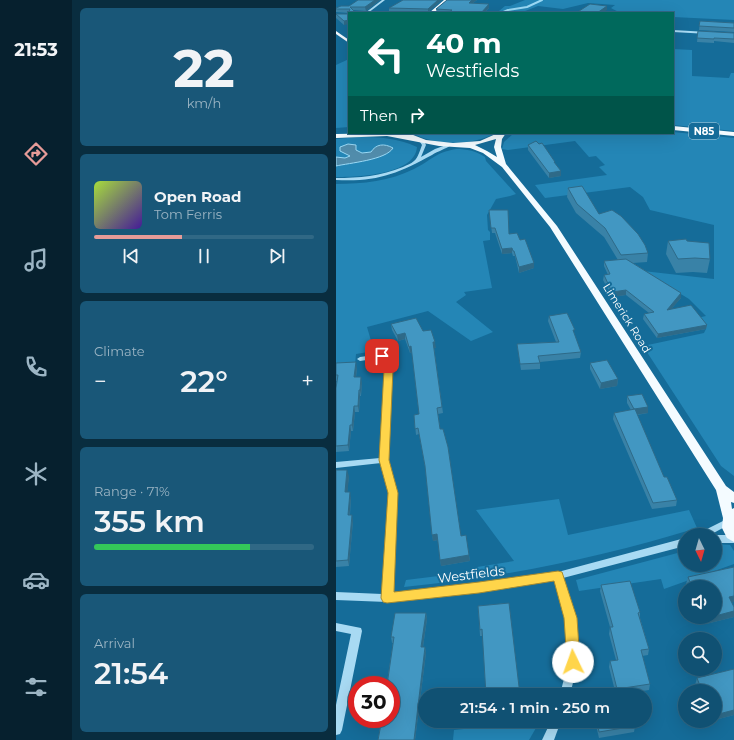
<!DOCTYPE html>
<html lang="en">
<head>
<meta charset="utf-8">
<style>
	:root { --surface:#105173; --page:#195778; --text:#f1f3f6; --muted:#9cb5c4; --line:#306885; --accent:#e69b98 }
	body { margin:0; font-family:Montserrat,sans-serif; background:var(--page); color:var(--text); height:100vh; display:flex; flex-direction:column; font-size:15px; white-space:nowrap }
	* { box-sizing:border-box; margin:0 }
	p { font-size:13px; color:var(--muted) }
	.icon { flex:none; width:22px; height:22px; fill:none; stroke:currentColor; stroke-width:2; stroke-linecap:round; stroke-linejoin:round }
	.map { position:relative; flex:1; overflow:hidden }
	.details { display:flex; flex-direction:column; gap:8px; padding:8px; background:#092d3f; width:264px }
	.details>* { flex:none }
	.guide { position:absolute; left:12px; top:12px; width:326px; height:122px; border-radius:0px; box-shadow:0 4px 16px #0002,0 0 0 1px var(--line); background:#00695c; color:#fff; overflow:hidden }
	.needle { width:26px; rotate:175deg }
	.buttons { position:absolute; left:342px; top:528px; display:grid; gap:8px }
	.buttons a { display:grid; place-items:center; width:44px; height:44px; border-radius:50%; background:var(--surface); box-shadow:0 4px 16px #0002,0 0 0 1px var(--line); font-size:20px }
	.speed { position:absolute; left:12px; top:676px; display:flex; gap:8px; font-size:20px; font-weight:700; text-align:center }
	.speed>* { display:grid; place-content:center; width:52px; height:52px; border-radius:50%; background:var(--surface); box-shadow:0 4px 16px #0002,0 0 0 1px var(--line); line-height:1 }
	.speed .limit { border:6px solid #d22; background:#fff; color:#111 }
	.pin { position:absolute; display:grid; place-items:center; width:34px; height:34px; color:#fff; margin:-17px; border-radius:8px; box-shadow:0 2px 6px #0006 }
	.me { position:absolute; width:44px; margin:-22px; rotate:357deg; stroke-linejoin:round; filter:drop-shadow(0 0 3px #0008) }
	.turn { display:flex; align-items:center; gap:14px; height:84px; padding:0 12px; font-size:18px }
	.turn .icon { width:52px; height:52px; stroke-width:2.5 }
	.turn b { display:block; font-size:28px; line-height:34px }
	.then { display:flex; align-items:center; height:38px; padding:0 12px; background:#0003; gap:8px; font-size:15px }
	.big { font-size:30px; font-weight:600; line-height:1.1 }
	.details .tile { flex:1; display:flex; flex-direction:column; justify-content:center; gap:6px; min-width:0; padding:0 14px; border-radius:6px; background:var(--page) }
	.details .dial { align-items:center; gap:0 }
	.dial b { font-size:52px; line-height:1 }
	.song { display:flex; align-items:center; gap:12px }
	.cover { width:48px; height:48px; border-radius:6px; background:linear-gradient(135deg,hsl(80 70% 55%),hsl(260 70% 35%)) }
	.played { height:4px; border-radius:2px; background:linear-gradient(90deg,var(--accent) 40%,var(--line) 40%) }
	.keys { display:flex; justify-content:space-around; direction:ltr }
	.heat { display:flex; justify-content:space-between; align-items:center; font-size:22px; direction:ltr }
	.charge { height:6px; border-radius:3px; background:linear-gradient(90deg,#34c759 71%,var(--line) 0) }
	.trip { position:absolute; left:82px; top:688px; width:234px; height:40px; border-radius:20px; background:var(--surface); box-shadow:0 4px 16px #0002,0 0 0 1px var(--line); font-weight:600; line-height:40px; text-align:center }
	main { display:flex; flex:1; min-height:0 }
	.tab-bar { display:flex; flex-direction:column; width:72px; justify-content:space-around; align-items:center; background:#06202e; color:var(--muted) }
	.tab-bar .icon { width:28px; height:28px }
	.tab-bar .active { color:var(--accent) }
	.tab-bar b { font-size:18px; color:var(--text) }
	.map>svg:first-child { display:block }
	.green { fill:#2486b6 }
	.water { fill:#518cab; stroke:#9ad9f5 }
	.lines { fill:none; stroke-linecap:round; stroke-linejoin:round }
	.stream { stroke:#9ad9f5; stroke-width:2 }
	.minor { fill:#a8daf3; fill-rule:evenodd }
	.major { fill:#f4fbff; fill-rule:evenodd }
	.wall { fill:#3982a7 }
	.shaded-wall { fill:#2e6a88 }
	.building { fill:#4297c2; stroke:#2e6a88 }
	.route { fill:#ffd54a; stroke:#a68a30 }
	.labels { text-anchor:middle; stroke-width:4; stroke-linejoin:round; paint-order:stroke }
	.shield { fill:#156c99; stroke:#b9d3e0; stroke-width:1 }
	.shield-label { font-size:10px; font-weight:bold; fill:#fff }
	.street-label { font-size:11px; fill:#fff; stroke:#156c99 }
	.near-street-label { font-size:13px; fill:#fff; stroke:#156c99 }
</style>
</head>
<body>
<main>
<nav class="tab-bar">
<b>21:53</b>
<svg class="icon active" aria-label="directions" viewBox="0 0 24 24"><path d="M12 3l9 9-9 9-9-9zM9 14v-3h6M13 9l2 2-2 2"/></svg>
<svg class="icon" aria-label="music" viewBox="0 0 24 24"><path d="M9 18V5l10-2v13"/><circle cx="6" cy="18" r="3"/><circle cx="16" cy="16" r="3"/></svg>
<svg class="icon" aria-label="phone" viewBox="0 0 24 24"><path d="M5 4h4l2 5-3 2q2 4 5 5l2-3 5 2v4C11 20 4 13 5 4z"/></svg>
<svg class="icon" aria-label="climate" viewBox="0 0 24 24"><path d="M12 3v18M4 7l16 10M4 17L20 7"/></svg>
<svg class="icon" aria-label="car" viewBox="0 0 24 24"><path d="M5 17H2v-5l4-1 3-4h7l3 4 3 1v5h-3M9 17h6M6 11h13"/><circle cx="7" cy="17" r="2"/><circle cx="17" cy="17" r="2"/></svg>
<svg class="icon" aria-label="filters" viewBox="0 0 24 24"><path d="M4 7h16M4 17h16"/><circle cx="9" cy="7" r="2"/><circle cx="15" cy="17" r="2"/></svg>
</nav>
<section class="details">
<div class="tile dial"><b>22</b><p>km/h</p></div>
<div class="tile">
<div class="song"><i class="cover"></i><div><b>Open Road</b><p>Tom Ferris</p></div></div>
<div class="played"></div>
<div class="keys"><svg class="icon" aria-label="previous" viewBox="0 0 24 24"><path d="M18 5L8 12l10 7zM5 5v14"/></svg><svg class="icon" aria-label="pause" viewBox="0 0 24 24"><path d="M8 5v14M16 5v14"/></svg><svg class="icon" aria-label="next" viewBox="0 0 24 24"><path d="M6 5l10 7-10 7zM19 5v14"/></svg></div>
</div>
<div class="tile"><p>Climate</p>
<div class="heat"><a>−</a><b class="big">22°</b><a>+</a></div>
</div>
<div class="tile"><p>Range · 71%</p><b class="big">355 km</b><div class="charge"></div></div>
<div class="tile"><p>Arrival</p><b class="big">21:54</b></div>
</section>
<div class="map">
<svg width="398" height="740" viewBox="0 0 398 740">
	<rect width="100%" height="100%" fill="#156c99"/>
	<g class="green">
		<path d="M 189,0 L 398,0 L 398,20 L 337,17 L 337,13 C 322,13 287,17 275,8 L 279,5 L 252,3 L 227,9 L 202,6 L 184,13 L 156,13 L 163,11 L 169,6 L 174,6 Z"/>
		<polygon points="337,49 356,50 356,76 393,78 395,73 398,73 398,131 337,125"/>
		<polygon points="13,59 13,127 0,128 0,65"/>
		<polygon points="337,132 398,138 398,476 385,466 307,346 368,333 370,329 361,318 370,316 353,299 307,271 378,279 378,225 314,210 307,197 294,187 209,198 199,185 271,175 263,167 269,165 260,156 253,157 239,141 172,150 166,149 168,142 178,133"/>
		<path d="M 76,133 L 160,133 C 136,146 99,146 76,133 Z"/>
		<path d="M 23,137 C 44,137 62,138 81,147 C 79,175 21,177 0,177 L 0,139 Z"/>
		<path d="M 120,149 C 131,149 140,151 149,157 L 150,161 L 180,194 L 174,196 L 160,199 L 151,215 L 152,230 L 154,232 L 154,240 L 147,241 L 156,288 L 128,292 L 130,295 L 120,302 L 157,332 L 135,341 L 92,311 L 31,327 L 38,351 L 20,354 L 19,365 L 0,367 L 0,184 C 27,184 54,181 78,169 C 96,160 98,153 120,149 Z"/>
		<path d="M 223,499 L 232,535 L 353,510 L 361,528 C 264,558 169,577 68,587 L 70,580 L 135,572 L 135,568 L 178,561 L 140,510 Z"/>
		<polygon points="379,544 394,545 398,551 398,564 328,589 325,579 243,591 240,580 349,551 349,565 379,565"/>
		<polygon points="204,721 193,740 117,740 118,730"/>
	</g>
	<path class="water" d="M 12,144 L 20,145 L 20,150 L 26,153 L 35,152 C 40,144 48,143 57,148 C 50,160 13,163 0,166 L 0,157 L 9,158 L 14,156 L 4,151 L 4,147 Z"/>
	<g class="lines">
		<polyline class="stream" points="165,13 172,10 191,7 206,0"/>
		<g class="minor">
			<polygon points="46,0 49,0 32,13 29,13"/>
			<polygon points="337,30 372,32 374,33 372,34 337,32"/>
			<path d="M 84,141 L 88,141 L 90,145 L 85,157 L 99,149 L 113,144 L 115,145 C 110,149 102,151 96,155 C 61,174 41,182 0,180 L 0,178 C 23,178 45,176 67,167 C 70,165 75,164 78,161 C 82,158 84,150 86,145 L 84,142 Z"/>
			<polygon points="46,354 48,355 56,369 52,460 61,493 56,593 143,584 222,572 349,538 349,546 227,578 240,618 242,662 234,695 224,695 232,662 230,618 219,580 143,592 51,602 0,600 0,592 46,594 53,493 45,463 0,468 0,462 44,458 50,369 44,358 24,361 21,359 24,357"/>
			<polygon points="391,519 394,520 395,522 394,524 374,535 362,535 363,533"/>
			<rect x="379" y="535" width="19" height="8"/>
			<polygon points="0,623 25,628 26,631 6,730 4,734 0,735 0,705 15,634 0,631"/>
			<polygon points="215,721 225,721 218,740 206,740"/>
		</g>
		<g class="major">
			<polygon points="108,0 113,0 98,13 93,13"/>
			<polygon points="0,31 13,40 13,43 0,34"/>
			<polygon points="337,126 398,132 398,136 337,130"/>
			<path d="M 56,133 L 65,135 L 64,133 L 72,133 L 90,140 L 117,143 L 144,141 L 162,133 L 170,133 L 166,139 L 165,147 L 170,164 L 221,226 L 390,486 L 398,492 L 398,503 L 395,502 L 396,509 L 398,508 L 398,542 L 391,538 L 386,528 L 387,518 L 380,490 L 214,227 L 166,167 L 147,153 L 134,148 L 103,146 L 51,136 L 0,138 L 0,134 ZM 160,139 L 158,147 L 161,157 L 151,151 L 139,145 Z"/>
		</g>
	</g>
	<g class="wall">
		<polygon points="44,0 30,11 17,10 8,25 0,18 0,14 12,14 13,13 0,12 0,8 13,6"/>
		<polygon points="106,0 92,12 53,11 53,8"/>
		<polygon points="111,0 141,0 137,3 153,4 153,8 148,13 101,13 100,9"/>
		<polygon points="364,21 398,23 398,32 363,30"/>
		<polygon points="362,31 398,33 398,43 378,41 378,43 361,42"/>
		<polygon points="192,145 219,162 219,164 225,176 213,178 192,150"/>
		<polygon points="232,188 263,214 312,253 311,262 297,263 345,293 345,298 335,309 371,325 370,329 321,338 307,319 308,314 313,313 290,295 276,297 267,280 268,275 272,275 268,266 268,261 282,260 268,237 240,213 231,197"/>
		<polygon points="153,210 173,234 184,240 198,268 183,273 179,256 177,256 176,253 166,254 159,233 156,233"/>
		<polygon points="332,241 351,241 374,259 371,273 357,272 340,273 330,254"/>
		<polygon points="213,316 238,334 245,352 244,358 204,362 204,369 185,370 182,350 181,344 220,342 212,321"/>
		<polygon points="55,324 87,331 100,348 98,348 107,413 102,414 104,429 125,536 133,555 134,561 105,566 102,540 97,541 90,471 83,434 80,435 78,415 83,414 76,352 74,353 69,339 62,341 56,330"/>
		<polygon points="0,363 21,368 20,377 26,383 25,396 24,396 23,412 19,412 17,431 15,431 13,451 0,452 0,388 1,381 0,381"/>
		<polygon points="254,363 282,379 281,386 264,389 254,369"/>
		<polygon points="291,396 312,413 301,415 328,477 341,500 340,506 316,509 277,419 278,413 295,410 291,403"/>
		<polygon points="0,470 13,476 11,492 15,498 14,515 17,521 13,566 0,567"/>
		<polygon points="398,567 398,602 396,602 398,607 398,617 370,624 367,617 379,617 379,587 352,587 350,584 352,577"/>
		<polygon points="265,585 304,612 304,618 313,649 312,655 306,656 314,684 313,690 280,695 273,667 274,661 280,660 273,634 274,627 264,591"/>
		<polygon points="173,603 146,636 144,636 142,606"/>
		<polygon points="90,613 91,619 87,647 89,647 90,653 79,740 42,740 57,643 56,643 55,637"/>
		<polygon points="398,669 398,715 379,720 379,691 362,691 359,685 361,678"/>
		<polygon points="259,721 297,721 299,726 298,732 263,738"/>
	</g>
	<g class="shaded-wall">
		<polygon points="39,0 44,0 30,11 29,7"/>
		<polygon points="102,0 106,0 92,12 92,9"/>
		<polygon points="136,0 141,0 133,6 133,3"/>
		<polygon points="153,4 153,8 148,13 145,13"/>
		<polygon points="271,6 271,10 266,13 261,13"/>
		<polygon points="13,20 13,24 8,25 8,21"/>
		<polygon points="225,171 225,176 213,178 213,173"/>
		<polygon points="176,248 176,253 166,254 166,249"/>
		<polygon points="198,263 198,268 183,273 183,267"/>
		<polygon points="290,290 290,295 276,297 276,292"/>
		<polygon points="345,293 345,298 331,314 331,310"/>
		<polygon points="371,325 370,329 321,338 322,334"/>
		<polygon points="69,333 69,339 62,341 61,335"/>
		<polygon points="97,342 99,342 100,348 97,348"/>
		<polygon points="75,346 76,352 74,353 73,347"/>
		<polygon points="20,362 21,368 19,384 18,377"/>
		<polygon points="25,377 26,383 25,396 24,390"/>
		<polygon points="282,379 281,386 264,389 265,383"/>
		<polygon points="23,390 24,396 23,412 22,406"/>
		<polygon points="18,406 19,412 17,431 16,425"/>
		<polygon points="312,407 312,413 297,415 298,409"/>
		<polygon points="14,425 15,431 13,451 12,445"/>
		<polygon points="11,470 13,476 11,498 9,492"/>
		<polygon points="14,492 15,498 13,522 12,515"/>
		<polygon points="16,515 17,521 13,566 12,560"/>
		<polygon points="101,534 102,540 97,541 96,535"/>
		<polygon points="133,555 134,561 105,566 104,560"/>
		<polygon points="398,596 398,602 391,603 393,597"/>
		<polygon points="398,611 398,617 370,624 371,618 379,617 379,616"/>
		<polygon points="90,613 91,619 86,653 85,647"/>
		<polygon points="89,647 90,653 79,740 78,740"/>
		<polygon points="398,710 398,715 379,720 379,715"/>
	</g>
	<g class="building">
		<polygon points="22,0 39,0 29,7 14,7 20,13 13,13 13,20 8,21 0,14 12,14 14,9 0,9 0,8 5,6 13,6"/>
		<polygon points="67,0 102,0 92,9 53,8"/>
		<polygon points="111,0 136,0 133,3 153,4 145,13 112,13 116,10 100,9"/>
		<polygon points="254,4 271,6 261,13 240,13"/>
		<polygon points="202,12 214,13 199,13"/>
		<polygon points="364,21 398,23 398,28 363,26"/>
		<polygon points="362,31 398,33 398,39 378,38 378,39 361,38"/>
		<polygon points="200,141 203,144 206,143 219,162 218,162 225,171 213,173 192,145"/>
		<polygon points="246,186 263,214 276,210 285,216 302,234 309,245 312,253 285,255 269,228 241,204 232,188"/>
		<polygon points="153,210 172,210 173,234 181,233 184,240 189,239 198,263 183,267 178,251 177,251 176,248 166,249 159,228 155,228"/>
		<polygon points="350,239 351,241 373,243 374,259 359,258 342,259 332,241"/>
		<polygon points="290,259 345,293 331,310 355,305 371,325 322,334 308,314 318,312 290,290 276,292 268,275 274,274 268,261"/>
		<polygon points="231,313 239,330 237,330 245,352 202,356 204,363 184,364 181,344 223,342 213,316"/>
		<polygon points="80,318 87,331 95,330 99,342 97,342 106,407 101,408 104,429 107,429 112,447 125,536 130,535 133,555 104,560 101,534 96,535 89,466 82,428 79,429 78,415 83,414 75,346 73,347 69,333 61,335 55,324"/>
		<polygon points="271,360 282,379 265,383 254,363"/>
		<polygon points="20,362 18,377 25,377 24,390 23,390 22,406 18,406 16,425 14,425 12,445 0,446 0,388 2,375 0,375 0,363"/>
		<polygon points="306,394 312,407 298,409 291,396"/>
		<polygon points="299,409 328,477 331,477 341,500 317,503 278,413"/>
		<polygon points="0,470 11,470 9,492 14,492 12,515 16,515 12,560 0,561"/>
		<polygon points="398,567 398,596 393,597 398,607 398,611 379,616 379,587 356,587 352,577"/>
		<polygon points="294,581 304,612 302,613 313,649 305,650 314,684 281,689 274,661 282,660 274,627 277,627 265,585"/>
		<polygon points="173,603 184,695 150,695 146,629 144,630 142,606"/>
		<polygon points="59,613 90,613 85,647 89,647 78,740 42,740 46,719 55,719 55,685 51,685 58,637 55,637"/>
		<polygon points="398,669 398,710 379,715 379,691 366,691 361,678"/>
		<polygon points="261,721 297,721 299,726 263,732"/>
	</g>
	<polygon class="route" points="43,354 49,354 57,369 53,460 62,493 58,592 143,582 222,571 226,572 241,618 244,662 242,666 237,668 233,666 231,662 228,618 218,581 143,593 51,603 47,602 45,598 52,493 43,460 48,369 42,356"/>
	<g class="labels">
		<rect class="shield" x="353" y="123" width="30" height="16" rx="3"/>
		<g class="shield-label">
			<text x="368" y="135">N85</text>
		</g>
		<g class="street-label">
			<text transform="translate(291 318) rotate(58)" y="4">Limerick Road</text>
		</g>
		<g class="near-street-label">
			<text transform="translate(135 574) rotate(-7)" y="5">Westfields</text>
		</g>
	</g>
</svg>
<div class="buttons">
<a><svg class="needle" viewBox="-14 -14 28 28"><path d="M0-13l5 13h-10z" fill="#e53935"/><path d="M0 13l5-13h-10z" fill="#9cb5c4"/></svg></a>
<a><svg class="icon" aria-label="sound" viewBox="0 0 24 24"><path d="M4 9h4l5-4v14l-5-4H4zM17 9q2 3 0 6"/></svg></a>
<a><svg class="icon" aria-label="search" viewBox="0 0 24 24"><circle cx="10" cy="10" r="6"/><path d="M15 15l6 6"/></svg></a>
<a><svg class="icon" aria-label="layers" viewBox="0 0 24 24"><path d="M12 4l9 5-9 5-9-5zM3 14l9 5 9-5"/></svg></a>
</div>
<div class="speed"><div class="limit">30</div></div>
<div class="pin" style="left:46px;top:356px;background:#d93025"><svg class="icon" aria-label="arrive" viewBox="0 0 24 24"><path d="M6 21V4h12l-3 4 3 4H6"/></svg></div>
<svg class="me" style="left:237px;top:662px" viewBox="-20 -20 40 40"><circle r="19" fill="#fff"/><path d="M0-13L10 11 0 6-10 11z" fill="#ffd54a"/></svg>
<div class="trip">21:54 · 1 min · 250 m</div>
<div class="guide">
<div class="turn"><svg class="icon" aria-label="left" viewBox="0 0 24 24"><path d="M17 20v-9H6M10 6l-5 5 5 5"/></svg><div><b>40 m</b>Westfields</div></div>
<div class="then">Then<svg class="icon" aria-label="right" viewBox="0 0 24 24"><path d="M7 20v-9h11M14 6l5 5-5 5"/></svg></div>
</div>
</div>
</main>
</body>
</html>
